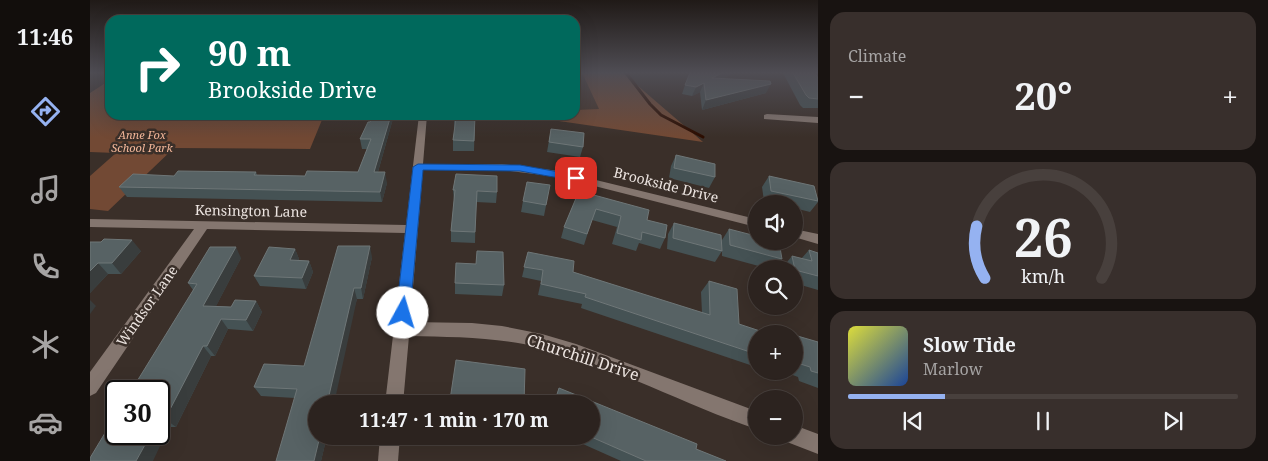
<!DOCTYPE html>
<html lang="en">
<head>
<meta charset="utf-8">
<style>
	:root { --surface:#2c231f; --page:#382f2c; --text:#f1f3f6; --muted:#a6a4a4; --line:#48403d; --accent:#95b2f1 }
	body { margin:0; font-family:"Noto Serif",serif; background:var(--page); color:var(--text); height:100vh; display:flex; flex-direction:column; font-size:19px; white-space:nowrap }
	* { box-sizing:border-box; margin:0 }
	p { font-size:16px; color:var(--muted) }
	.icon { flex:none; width:28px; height:28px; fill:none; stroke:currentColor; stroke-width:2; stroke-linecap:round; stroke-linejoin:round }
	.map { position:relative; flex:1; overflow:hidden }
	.panel { display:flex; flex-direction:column; gap:12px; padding:12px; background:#181311; width:450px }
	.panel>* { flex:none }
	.banner { position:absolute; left:15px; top:15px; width:475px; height:105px; border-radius:15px; box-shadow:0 5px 20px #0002,0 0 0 1px var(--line); background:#00695c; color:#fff; overflow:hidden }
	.buttons { position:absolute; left:658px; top:195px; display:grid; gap:10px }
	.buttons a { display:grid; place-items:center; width:55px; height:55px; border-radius:50%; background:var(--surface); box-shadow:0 5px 20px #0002,0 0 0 1px var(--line); font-size:25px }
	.speed { position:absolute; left:15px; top:380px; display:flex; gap:10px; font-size:25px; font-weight:700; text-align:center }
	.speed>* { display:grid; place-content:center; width:65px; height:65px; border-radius:50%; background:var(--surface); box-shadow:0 5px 20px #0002,0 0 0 1px var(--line); line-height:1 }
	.speed .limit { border:2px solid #111; border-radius:8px; background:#fff; color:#111 }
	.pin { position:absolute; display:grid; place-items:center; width:42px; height:42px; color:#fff; margin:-21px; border-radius:10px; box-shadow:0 2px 8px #0006 }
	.me { position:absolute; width:55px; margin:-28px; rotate:6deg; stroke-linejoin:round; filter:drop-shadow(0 0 4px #0008) }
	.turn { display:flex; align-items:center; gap:18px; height:105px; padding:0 20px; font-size:22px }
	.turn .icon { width:65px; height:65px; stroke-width:2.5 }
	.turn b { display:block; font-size:35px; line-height:42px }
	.big { font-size:38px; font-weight:700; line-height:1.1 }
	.panel .tile { flex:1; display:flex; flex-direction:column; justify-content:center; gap:8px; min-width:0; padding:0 18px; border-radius:15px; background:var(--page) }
	.panel .dial { align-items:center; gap:0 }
	.dial svg { height:130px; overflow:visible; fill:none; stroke:var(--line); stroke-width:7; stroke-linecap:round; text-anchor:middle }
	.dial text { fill:var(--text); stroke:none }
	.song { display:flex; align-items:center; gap:15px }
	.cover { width:60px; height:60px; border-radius:8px; background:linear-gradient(135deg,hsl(60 70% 55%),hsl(220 70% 35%)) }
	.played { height:5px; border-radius:2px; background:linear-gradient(90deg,var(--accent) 25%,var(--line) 25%) }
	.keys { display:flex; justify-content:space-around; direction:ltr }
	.heat { display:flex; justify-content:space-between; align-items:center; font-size:28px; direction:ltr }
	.trip { position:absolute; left:218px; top:395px; width:292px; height:50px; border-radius:25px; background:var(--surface); box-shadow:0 5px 20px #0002,0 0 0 1px var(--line); font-weight:700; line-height:50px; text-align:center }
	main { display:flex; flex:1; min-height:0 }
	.menu { display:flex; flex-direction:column; width:90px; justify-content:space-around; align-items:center; background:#120e0c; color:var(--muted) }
	.menu .icon { width:35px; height:35px }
	.menu .current { color:var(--accent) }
	.menu b { font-size:22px; color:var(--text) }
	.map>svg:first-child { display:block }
	.built { fill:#47352c }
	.green { fill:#724934 }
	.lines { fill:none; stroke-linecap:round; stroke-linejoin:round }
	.stream { stroke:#2c0d00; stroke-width:3 }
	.street { fill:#84766f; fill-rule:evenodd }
	.wall { fill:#455254 }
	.shaded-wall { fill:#393d3d }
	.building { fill:#576264; stroke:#6e7677 }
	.route { fill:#1a73e8; stroke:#114b97 }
	.labels { text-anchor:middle; stroke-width:5; stroke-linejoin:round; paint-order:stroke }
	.far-park-label { font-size:11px; font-style:italic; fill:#f6b99b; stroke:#3a2f29 }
	.street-label { font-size:14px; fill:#ece4e0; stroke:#3a2f29 }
	.near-street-label { font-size:16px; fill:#ece4e0; stroke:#3a2f29 }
</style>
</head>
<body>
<main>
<nav class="menu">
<b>11:46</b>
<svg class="icon current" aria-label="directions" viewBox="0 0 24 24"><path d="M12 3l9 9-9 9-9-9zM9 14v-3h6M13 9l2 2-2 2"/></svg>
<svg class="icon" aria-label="music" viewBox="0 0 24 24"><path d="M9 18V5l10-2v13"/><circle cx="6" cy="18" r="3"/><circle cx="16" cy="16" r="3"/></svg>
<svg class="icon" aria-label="phone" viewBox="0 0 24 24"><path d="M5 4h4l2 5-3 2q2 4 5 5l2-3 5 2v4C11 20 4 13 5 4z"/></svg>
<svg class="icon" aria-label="climate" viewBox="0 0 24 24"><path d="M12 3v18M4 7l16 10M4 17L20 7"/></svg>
<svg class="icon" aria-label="car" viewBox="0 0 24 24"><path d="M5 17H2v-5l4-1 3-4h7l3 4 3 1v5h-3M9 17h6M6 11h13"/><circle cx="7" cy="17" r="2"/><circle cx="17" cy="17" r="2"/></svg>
</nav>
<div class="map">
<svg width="728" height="461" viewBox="0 0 728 461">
	<rect width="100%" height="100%" fill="#3a2f29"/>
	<polygon class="built" points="485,75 493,75 510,110 485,110"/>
	<g class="green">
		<polygon points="485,73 533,73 613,142 462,120 461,115 485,115 485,110 509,109 493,75 485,75"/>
		<polygon points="20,80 20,115 234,115 220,149 84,148 18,211 0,209 0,176 26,153 0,152 0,93"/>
	</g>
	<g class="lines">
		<polyline class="stream" points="536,73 560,104 571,115 613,137"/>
		<g class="street">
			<polygon points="677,114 728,117 728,123 674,119 674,115"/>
			<path d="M 329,115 L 337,115 L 333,164 L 412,164 L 469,171 L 666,219 L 666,227 L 469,177 L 412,170 L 333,170 L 320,322 L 382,323 L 412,326 L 452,334 L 486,344 L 666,411 L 666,429 C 595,405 525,366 452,348 C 408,337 364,337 319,336 L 313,404 L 295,404 L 315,233 L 117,229 L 6,393 L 0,396 L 0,372 L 104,229 L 0,227 L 0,219 L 316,225 Z"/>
			<polygon points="704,229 728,234 728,244 704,237"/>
			<polygon points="704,425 728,434 728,454 697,442 695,436 704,436"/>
			<polygon points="290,436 310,436 308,461 288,461"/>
		</g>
	</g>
	<g class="wall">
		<polygon points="599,73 643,73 632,79 676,93 612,110 610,92 602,96 592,94"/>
		<polygon points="693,73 725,73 728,78 728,108 713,108 710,105"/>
		<polygon points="304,115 288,172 297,183 292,202 37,197 29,187 84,176 166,172 167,175 215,176 268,172 277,149 272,149 270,139"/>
		<polygon points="364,115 385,115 384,151 363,151 363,140 365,128 364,128"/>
		<polygon points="461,129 493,147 490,157 457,152"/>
		<polygon points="586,155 625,177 619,188 579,178 581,166"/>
		<polygon points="679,176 728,200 728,202 720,212 704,208 704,204 685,204 674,201 672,187"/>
		<polygon points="460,185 454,216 431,212 433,201"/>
		<polygon points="363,190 407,192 406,203 386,202 385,243 361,242 361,231 364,201"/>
		<polygon points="489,191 557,220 575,238 570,249 549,243 546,251 522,244 527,227 502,220 494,245 471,238 474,227"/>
		<polygon points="584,223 632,251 625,262 577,249 578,234"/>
		<polygon points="639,229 692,259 684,269 679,269 632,256 632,240"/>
		<polygon points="0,242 51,251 31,274 18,274 0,293"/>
		<polygon points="205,249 209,259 209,260 219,261 223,272 216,289 170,286 164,276"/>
		<polygon points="719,250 728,253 728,290 704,283 704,269 693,269 693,267 702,256 711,259"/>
		<polygon points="387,251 414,285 412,296 365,294 365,283 386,264"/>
		<polygon points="438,252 483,272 612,313 611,292 619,281 649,324 666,334 666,367 491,308 492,304 448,295 451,281 432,277"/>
		<polygon points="282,257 273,299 267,299 226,436 237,436 231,461 205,398 171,396 164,387 214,366"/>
		<polygon points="151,258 126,306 141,307 166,301 172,312 163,331 138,329 125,356 121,356 86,427 79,427 69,434 69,391 103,290 98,283"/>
		<polygon points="704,335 728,342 728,388 709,381 708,377 692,371 704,371"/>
		<polygon points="469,388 606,449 636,461 531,461 475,436 501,436 501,404 463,404"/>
		<polygon points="360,400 434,404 360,404"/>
	</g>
	<g class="shaded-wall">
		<polygon points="632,73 643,73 618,87 622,78"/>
		<polygon points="614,83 610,92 602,96 606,87"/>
		<polygon points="681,84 676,93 612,110 616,100"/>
		<polygon points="301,115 304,115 285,182 284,172"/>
		<polygon points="295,172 297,183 292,202 290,192"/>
		<polygon points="42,240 51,251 31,274 22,263"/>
		<polygon points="280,246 282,257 273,299 271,288"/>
		<polygon points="146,247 151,258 121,316 113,306"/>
		<polygon points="205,249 209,259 204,271 200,260"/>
		<polygon points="219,261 223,272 216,289 212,278"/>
		<polygon points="8,263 18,274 0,293 0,271"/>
		<polygon points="264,288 267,299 244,404 237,404"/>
		<polygon points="0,300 6,306 0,314"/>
		<polygon points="166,301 172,312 163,331 156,320"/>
		<polygon points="131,319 138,329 125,356 117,346"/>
		<polygon points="113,346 121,356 86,427 75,419"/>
		<polygon points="69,419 79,427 63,461 46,461 61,434 69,434"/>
		<polygon points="230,436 237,436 231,461 224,461"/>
	</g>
	<g class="building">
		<polygon points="600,73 632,73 622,78 680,81 681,84 616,100 614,83 606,87 595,85"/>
		<polygon points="703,73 725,73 728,78 728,99 719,98 716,95"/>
		<polygon points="283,115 301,115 284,172 295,172 290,192 29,187 43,174 84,176 88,171 166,172 164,175 215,176 217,171 268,172 281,139 270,139 278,122 280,122"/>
		<polygon points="364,115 385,115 384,141 363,140 366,118 364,118"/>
		<polygon points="461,129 494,133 493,147 459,142"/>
		<polygon points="586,155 625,164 625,177 584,168"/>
		<polygon points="366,174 407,176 407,192 387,191 385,232 361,231 365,190 363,190"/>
		<polygon points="679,176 724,186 728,201 681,191"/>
		<polygon points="437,182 460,185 456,205 433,201"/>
		<polygon points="489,191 559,210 557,220 577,225 575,238 552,232 551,240 527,233 531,216 506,209 497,234 474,227"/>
		<polygon points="584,223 631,235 632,251 583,238"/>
		<polygon points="639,229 666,236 666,241 685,241 689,242 692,259 640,245"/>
		<polygon points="14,239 42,240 22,263 8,263 0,271 0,242 11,242"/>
		<polygon points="248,246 280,246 271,288 264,288 237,404 226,404 226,436 230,436 224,461 186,461 207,389 164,387 174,364 214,366"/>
		<polygon points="120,247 146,247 113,306 141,307 145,300 166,301 156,320 131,319 117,346 113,346 75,419 69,419 69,391 41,391 107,284 98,283"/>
		<polygon points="179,247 205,249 200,260 219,261 212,278 164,276"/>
		<polygon points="719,250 728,253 728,276 705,270 702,256 722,261"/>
		<polygon points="387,251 413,252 414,285 365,283 366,263 386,264"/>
		<polygon points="438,252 484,261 483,272 620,315 619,281 647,289 649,324 679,334 666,334 666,354 495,297 496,294 451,284 453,270 434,267"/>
		<polygon points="689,330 701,334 690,334"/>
		<polygon points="704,335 728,342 728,373 721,371 720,367 704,362"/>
		<polygon points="366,360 435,369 434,404 385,404 360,400"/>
		<polygon points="469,388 607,444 606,449 636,461 556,461 499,436 501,436 501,404 464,404"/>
		<polygon points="15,433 26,434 61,434 46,461 0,461 0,458"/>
	</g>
	<linearGradient id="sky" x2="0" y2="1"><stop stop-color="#201a17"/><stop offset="0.53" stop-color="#4f4d54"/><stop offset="1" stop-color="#4f4d54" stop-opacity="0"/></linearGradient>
	<rect width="728" height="137" fill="url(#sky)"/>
	<polygon class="route" points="328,164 430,165 486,175 491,178 486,181 430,171 333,170 320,313 318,317 313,319 308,317 306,313 323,167"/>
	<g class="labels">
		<g class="far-park-label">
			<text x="52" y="139">Anne Fox<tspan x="52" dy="13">School Park</tspan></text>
		</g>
		<g class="street-label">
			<text transform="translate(576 185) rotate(14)" y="5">Brookside Drive</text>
			<text transform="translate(161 211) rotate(1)" y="5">Kensington Lane</text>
			<text transform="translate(57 306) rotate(-55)" y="5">Windsor Lane</text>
		</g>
		<g class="near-street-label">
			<text transform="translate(493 357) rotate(18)" y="6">Churchill Drive</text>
		</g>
	</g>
</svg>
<div class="buttons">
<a><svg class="icon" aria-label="sound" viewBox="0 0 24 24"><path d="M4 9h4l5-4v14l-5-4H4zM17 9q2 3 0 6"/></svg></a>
<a><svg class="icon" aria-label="search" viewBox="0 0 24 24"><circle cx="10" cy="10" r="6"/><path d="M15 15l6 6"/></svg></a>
<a>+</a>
<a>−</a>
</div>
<div class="speed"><div class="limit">30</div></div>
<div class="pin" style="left:486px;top:178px;background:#d93025"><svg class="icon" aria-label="arrive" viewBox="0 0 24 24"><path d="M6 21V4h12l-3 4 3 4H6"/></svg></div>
<svg class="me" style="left:313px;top:313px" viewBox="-20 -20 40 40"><circle r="19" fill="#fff"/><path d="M0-13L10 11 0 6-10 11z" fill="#1a73e8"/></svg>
<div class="trip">11:47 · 1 min · 170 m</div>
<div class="banner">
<div class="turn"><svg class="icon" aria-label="right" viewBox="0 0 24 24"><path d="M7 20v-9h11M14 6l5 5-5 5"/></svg><div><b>90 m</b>Brookside Drive</div></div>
</div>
</div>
<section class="panel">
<div class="tile"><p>Climate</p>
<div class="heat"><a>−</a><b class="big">20°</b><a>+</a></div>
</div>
<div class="tile dial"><svg viewBox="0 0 100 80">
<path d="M14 69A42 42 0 1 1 86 69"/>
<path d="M14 69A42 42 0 0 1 9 37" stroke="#95b2f1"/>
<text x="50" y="56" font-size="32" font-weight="700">26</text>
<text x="50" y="72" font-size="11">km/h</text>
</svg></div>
<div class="tile">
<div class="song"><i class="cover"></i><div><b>Slow Tide</b><p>Marlow</p></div></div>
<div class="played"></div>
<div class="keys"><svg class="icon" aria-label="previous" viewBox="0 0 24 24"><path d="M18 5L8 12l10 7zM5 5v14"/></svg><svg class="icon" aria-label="pause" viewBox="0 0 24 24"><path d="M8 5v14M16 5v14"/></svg><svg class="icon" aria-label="next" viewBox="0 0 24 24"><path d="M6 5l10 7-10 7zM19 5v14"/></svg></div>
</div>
</section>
</main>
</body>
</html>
